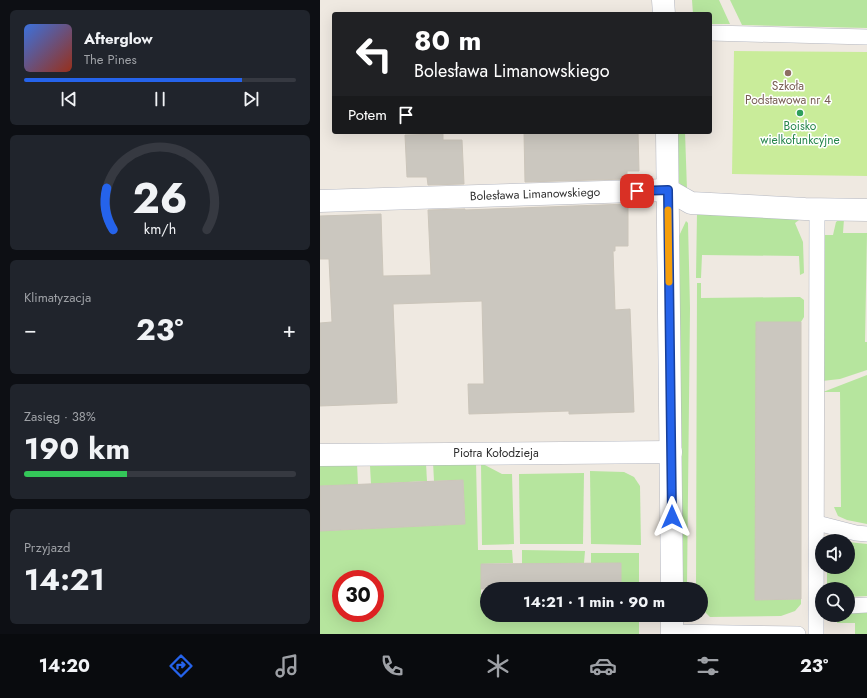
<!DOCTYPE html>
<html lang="pl">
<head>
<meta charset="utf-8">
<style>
	:root { --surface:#171b24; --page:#20242c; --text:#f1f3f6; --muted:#9ea1a6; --line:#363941; --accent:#2563eb }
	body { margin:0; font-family:Jost,sans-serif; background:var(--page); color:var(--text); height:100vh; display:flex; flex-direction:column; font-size:15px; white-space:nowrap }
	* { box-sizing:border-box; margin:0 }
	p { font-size:13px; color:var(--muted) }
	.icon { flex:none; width:22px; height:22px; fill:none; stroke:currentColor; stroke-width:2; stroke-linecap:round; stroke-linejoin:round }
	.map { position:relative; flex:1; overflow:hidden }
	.drawer { display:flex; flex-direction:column; gap:10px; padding:10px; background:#0d0f14; width:320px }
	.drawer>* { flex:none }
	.guide { position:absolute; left:12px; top:12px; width:380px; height:122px; border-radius:4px; box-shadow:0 4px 16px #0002; background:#202124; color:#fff; overflow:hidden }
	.buttons { position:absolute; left:495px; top:534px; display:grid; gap:8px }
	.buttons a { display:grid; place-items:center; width:40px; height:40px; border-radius:50%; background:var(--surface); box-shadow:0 4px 16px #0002; font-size:20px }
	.speed { position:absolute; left:12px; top:570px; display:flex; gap:8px; font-size:20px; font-weight:700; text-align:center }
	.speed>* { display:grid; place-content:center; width:52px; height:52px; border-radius:50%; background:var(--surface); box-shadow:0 4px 16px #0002; line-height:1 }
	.speed .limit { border:6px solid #d22; background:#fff; color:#111 }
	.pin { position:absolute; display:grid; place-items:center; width:34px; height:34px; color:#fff; margin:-17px; border-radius:8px; box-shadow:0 2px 6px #0006 }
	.me { position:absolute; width:44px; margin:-22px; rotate:0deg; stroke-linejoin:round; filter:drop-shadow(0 0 3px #0008) }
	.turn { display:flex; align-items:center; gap:14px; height:84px; padding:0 16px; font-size:18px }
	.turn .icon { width:52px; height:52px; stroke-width:2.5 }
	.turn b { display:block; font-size:28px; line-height:34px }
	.then { display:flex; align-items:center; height:38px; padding:0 16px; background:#0003; gap:8px; font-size:15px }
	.big { font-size:30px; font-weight:700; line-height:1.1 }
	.drawer .tile { flex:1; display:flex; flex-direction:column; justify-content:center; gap:6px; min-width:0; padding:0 14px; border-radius:6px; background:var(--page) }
	.drawer .dial { align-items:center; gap:0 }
	.dial svg { height:104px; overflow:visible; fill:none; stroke:var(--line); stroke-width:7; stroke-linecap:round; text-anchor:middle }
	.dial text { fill:var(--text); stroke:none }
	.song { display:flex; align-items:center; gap:12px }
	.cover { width:48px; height:48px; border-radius:6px; background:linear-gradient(135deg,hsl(220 70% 55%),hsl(10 70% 35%)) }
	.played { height:4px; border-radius:2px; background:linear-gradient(90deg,var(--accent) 80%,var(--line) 80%) }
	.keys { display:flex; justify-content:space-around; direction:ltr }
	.heat { display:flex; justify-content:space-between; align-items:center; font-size:22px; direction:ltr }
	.charge { height:6px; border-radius:3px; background:linear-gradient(90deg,#34c759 38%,var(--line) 0) }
	.trip { position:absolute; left:160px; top:582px; width:228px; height:40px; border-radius:20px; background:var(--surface); box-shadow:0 4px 16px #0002; font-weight:700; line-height:40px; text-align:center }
	.dock { display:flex; height:64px; justify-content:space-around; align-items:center; background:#090b0e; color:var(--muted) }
	.dock .icon { width:28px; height:28px }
	.dock .active { color:var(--accent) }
	.dock b { font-size:18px; color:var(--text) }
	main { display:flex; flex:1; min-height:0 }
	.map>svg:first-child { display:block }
	.green { fill:#b6e59e; fill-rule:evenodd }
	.pitch { fill:#c9ec9a }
	.building { fill:#cbc7bf; stroke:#cbc5ba }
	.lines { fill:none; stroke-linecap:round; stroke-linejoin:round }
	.service-casing { stroke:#b4b7c1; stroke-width:16 }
	.minor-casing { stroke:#b4b7c1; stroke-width:23 }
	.service { stroke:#fff; stroke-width:15 }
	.minor { stroke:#fff; stroke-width:22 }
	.route-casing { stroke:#184099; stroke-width:10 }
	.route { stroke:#2563eb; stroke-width:7 }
	.slow { stroke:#f59e0b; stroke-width:7 }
	.education-dot { fill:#8d6e63; stroke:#fff; stroke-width:1.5 }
	.leisure-dot { fill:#2e9e5b; stroke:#fff; stroke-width:1.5 }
	.labels { text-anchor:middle; stroke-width:3; stroke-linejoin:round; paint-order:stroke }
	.education-label { font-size:12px; fill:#785e54; stroke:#fff }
	.leisure-label { font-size:12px; fill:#27864d; stroke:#fff }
	.street-label { font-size:12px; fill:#2e2e2e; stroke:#fff }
</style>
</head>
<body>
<main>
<section class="drawer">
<div class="tile">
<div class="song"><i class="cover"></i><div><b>Afterglow</b><p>The Pines</p></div></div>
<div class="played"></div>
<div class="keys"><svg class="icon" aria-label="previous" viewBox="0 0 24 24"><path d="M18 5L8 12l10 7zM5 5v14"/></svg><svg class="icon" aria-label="pause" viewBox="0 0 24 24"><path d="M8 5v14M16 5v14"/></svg><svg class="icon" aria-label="next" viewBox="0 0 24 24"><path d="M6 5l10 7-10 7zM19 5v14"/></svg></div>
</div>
<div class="tile dial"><svg viewBox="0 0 100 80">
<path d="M14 69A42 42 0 1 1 86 69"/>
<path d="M14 69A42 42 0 0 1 9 37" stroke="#2563eb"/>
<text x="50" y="56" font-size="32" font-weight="700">26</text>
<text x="50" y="72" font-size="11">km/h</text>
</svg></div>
<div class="tile"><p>Klimatyzacja</p>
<div class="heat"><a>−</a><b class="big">23°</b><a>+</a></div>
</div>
<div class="tile"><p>Zasięg · 38%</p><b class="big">190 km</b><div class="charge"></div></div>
<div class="tile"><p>Przyjazd</p><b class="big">14:21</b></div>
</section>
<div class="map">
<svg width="547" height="634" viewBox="0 0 547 634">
	<rect width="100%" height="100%" fill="#efe9e1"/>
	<g class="green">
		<polygon points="372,0 399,0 410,24 390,24 390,14 373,14"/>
		<polygon points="410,0 547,0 547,28 422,25"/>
		<polygon points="356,132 365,132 367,190 362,186 357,180"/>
		<polygon points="377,213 474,216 479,220 475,223 483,242 484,273 480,275 479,256 382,255 381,278 376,278"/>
		<polygon points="520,219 524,219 523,233 547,233 545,342 547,342 547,370 520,379 502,381 503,248 505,235 513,235 516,222"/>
		<polygon points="366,221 368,223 370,308 367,586 367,589 357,589 359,236"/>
		<polygon points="377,283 381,283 381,298 480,297 484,300 484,317 481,322 437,322 436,600 481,599 481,604 475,611 461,616 390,617 381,608 381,589 376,589"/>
		<polygon points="547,375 547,524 527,520 518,516 514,507 521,507 520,392 503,392"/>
		<path d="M 113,462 L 156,462 L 158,550 L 192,550 L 193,563 L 161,564 L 161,608 L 167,608 L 167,615 L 319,615 L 319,634 L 0,634 L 0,531 L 145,524 L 143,480 L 114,481 ZM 21,579 L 55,579 L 55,613 L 21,613 Z"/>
		<polygon points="161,463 182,474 192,474 194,544 162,545"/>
		<polygon points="37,464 38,485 0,486 0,466"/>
		<polygon points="106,464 107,481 51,484 50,466"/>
		<polygon points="270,471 304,472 314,477 320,486 321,545 271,544"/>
		<polygon points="264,473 263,544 200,544 199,474"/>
		<polygon points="528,542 547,544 547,596 528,597 528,589 507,589 507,567 528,567"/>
		<polygon points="202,550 265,551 264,563 202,564"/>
		<polygon points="271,553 319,553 319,589 301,589 301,563 271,563"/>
		<polygon points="528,610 547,610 547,634 535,634 535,623 517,623 518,615 528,615"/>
	</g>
	<polygon class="pitch" points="414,51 547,52 547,176 412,174"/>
	<g class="building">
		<polygon points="204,132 318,132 319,171 307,171 307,179 205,182"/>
		<polygon points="123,134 123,140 142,140 144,184 108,185 107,177 87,177 85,135"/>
		<polygon points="308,204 308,246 295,246 295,251 293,251 295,310 310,309 314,412 249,414 249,411 149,414 148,384 164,384 162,301 73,304 77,403 0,406 0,323 12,322 9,259 0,259 0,216 61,214 63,276 111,275 108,210 145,209 145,210"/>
		<polygon points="436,322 481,322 481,599 435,600"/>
		<polygon points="143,480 145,524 0,531 0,486"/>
		<polygon points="301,563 301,589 161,589 161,564"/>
	</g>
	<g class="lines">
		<defs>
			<g id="service">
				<polyline points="390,33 547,37"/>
				<polyline points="497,523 536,533 547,534"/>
				<polyline points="528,606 547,605"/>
				<polyline points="352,632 478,634"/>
				<polyline points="496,634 497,209"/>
			</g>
			<g id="minor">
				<polyline points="343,0 344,14"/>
				<polyline points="347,132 352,589"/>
				<polyline points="0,201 348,190 371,203 485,209 547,210"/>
				<polyline points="0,455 351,452"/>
				<polyline points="352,615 352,634"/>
			</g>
		</defs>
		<use href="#service" class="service-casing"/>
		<use href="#minor" class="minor-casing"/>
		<use href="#service" class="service"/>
		<use href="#minor" class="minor"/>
	</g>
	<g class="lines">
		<defs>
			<polyline id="route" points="317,191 348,190 352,517"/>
		</defs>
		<use href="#route" class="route-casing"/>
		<use href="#route" class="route"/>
		<polyline class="slow" points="348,210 349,282"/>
	</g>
	<circle class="education-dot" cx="468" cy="73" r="4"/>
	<circle class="leisure-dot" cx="480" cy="113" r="4"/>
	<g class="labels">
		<g class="education-label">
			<text x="468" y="90">Szkoła<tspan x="468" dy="14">Podstawowa nr 4</tspan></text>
		</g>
		<g class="leisure-label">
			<text x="480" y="130">Boisko<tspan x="480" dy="14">wielkofunkcyjne</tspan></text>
		</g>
		<g class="street-label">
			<text transform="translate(215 194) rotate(-2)" y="4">Bolesława Limanowskiego</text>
			<text x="176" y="457">Piotra Kołodzieja</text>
		</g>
	</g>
</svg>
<div class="buttons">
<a><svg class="icon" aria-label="sound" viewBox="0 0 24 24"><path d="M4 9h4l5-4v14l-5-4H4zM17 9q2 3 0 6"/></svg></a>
<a><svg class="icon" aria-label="search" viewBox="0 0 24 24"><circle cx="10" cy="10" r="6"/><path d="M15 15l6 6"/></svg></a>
</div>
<div class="speed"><div class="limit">30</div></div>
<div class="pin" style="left:317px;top:191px;background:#d93025"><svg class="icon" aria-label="arrive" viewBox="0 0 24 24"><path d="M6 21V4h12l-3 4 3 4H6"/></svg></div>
<svg class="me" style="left:352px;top:517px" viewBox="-20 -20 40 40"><path d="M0-17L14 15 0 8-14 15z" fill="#2563eb" stroke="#fff" stroke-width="4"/></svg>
<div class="trip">14:21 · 1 min · 90 m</div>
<div class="guide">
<div class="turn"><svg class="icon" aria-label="left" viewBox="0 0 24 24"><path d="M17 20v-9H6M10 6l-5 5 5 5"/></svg><div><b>80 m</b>Bolesława Limanowskiego</div></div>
<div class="then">Potem<svg class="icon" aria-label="arrive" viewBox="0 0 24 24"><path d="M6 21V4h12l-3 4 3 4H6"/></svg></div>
</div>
</div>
</main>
<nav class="dock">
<b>14:20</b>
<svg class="icon active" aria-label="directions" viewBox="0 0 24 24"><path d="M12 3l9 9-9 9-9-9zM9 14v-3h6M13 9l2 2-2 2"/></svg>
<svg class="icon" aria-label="music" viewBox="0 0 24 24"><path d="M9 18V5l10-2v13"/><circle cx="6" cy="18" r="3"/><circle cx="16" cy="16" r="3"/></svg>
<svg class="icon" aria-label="phone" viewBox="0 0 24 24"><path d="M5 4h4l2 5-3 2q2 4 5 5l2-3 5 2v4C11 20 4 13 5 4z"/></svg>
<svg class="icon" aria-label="climate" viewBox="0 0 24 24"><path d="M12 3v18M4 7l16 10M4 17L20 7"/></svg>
<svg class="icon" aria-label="car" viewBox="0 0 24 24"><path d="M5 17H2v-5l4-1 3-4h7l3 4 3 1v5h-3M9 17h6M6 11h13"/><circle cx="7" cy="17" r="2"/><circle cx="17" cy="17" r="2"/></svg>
<svg class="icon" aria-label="filters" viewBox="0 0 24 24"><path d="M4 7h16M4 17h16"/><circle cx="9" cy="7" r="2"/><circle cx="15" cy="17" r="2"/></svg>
<b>23°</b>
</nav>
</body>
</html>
